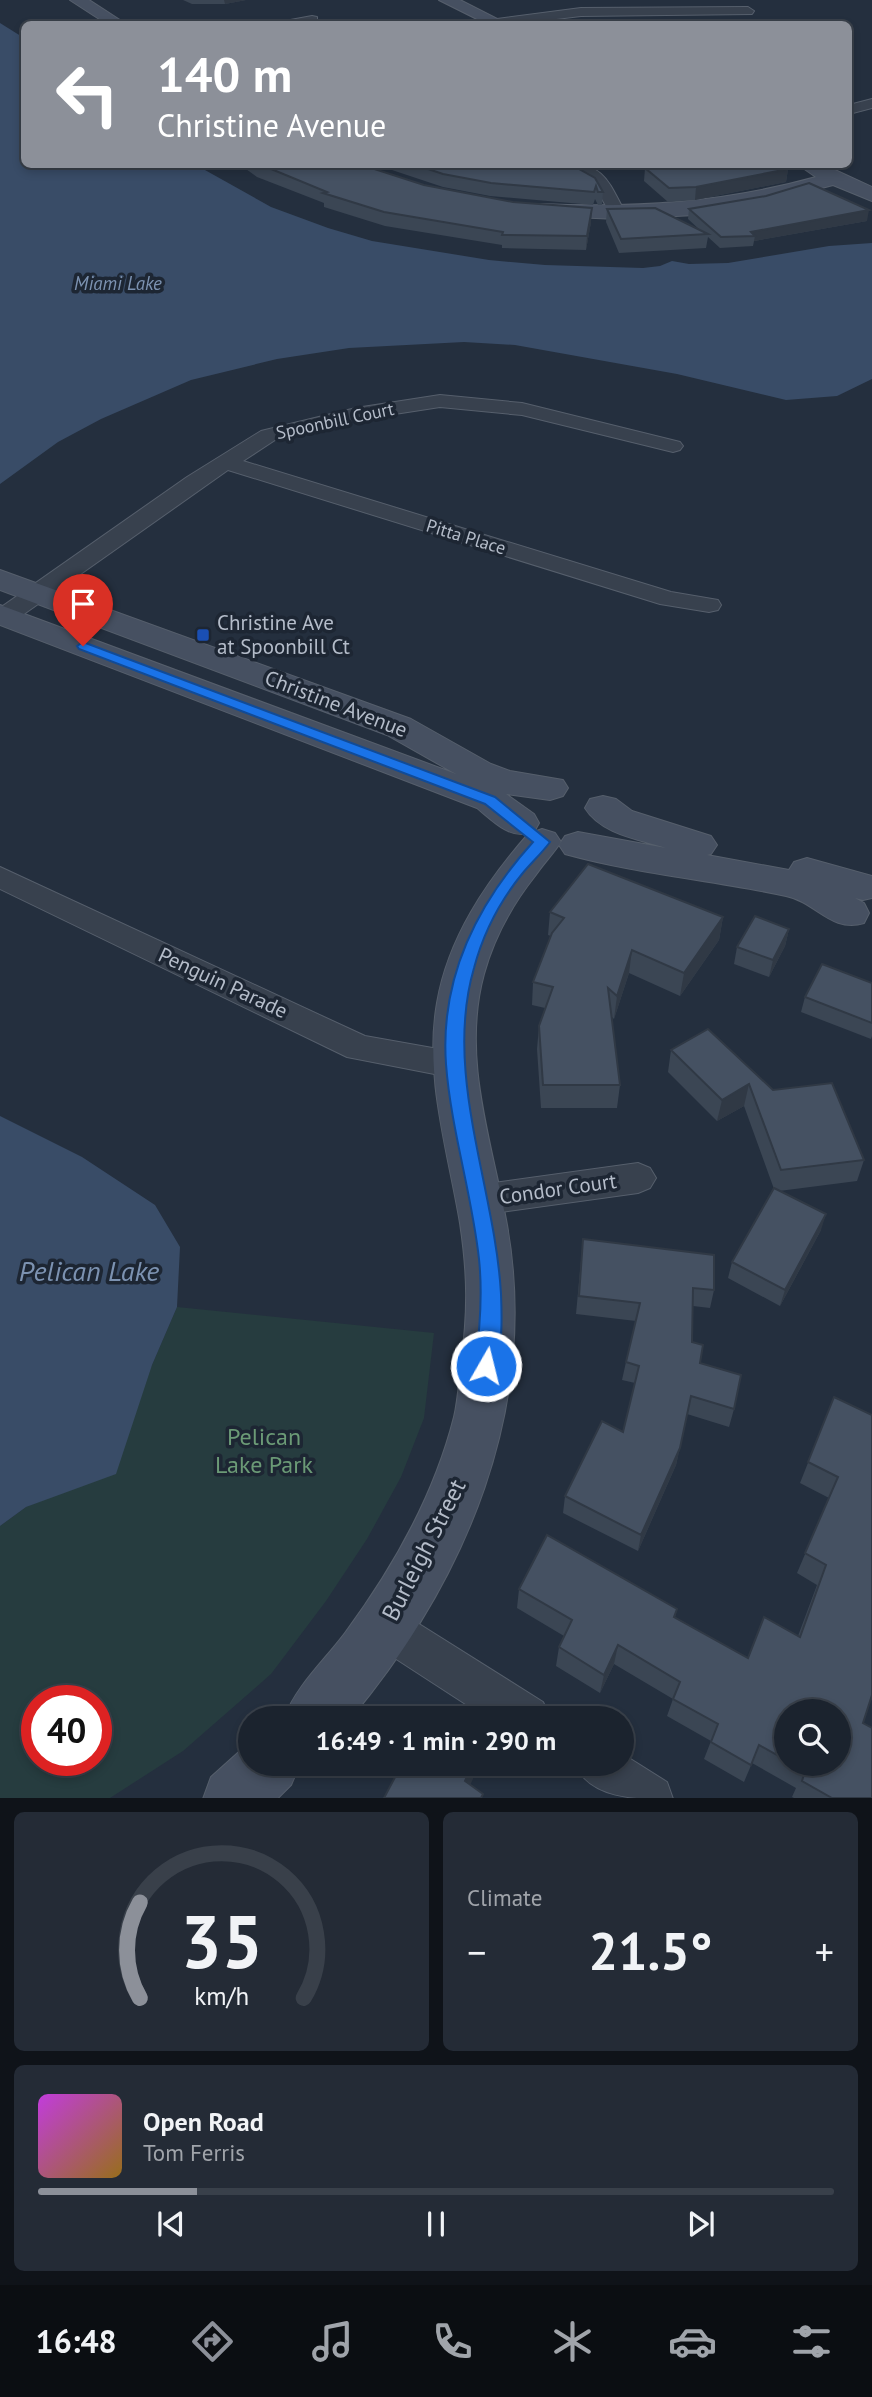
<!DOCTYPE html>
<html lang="en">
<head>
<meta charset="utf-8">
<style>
	:root { --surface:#1b232e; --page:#242b36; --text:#f1f3f6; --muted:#a0a4aa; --line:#39404a; --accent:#8c9099 }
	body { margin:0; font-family:"PT Sans",sans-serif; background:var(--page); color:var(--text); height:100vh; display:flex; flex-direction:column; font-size:26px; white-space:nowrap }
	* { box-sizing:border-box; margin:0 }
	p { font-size:23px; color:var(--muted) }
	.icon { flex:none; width:38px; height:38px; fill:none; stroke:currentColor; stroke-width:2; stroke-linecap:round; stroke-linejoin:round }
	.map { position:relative; height:1798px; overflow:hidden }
	.sheet { display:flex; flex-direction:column; gap:14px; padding:14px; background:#0f1319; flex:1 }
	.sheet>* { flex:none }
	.guide { position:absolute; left:21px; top:21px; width:831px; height:147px; border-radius:10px; box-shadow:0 4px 10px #0003,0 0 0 2px var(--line); background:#8c9099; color:#fff; overflow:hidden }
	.tools { position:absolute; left:774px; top:1699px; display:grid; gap:14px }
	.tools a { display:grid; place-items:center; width:77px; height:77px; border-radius:50%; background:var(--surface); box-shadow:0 4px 10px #0003,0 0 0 2px var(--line); font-size:35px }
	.speed { position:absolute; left:21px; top:1685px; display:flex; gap:14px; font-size:35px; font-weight:700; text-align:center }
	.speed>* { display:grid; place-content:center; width:91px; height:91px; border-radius:50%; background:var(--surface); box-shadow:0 4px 10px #0003,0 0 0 2px var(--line); line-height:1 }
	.speed .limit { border:10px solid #d22; background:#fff; color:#111 }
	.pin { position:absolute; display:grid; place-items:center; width:60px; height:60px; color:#fff; margin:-72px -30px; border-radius:50% 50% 50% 0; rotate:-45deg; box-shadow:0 0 7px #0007 }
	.pin .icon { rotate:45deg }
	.me { position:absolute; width:77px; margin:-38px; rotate:8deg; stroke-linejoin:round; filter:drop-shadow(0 0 5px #0008) }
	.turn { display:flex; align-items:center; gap:24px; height:147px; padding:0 21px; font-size:32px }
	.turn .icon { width:91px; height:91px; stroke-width:2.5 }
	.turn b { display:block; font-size:49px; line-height:60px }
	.big { font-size:52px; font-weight:800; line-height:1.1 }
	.sheet .card { flex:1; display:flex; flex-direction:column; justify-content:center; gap:10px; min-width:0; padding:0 24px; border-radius:10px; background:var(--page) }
	.sheet .dial { align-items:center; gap:0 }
	.dial svg { height:182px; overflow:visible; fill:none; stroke:var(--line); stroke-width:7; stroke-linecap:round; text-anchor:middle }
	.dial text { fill:var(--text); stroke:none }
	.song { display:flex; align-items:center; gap:21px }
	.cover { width:84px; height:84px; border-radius:10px; background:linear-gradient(135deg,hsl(290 70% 55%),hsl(40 70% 35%)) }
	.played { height:7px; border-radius:4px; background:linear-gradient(90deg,var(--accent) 20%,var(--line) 20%) }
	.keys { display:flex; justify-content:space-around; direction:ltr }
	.heat { display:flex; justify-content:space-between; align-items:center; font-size:38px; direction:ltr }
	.sheet .tiles { flex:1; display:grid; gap:14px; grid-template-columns:1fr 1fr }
	.card:last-child { grid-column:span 2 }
	.trip { position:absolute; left:238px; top:1706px; width:396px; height:70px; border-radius:35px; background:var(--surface); box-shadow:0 4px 10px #0003,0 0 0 2px var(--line); font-weight:800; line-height:70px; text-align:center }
	.menu { display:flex; height:112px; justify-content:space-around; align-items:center; background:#0b0e12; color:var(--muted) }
	.menu .icon { width:49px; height:49px }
	.menu .selected { color:var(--accent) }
	.menu b { font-size:32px; color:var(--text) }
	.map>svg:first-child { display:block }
	.green { fill:#263c3f; fill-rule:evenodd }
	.water { fill:#394c67 }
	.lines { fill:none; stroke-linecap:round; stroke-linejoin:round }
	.street-casing { stroke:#565f6c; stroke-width:2 }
	.secondary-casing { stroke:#565f6c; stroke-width:2 }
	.street { fill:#38414e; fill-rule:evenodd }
	.secondary { fill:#465061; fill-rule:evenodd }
	.wall { fill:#3b4654; fill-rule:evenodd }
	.shaded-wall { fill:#303945 }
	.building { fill:#455162; stroke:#303945; stroke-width:2 }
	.route { fill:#1a73e8; stroke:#114b97; stroke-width:2 }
	.transit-dot { fill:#1a4fb4; stroke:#1d2633; stroke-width:2.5 }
	.labels { text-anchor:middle; stroke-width:7; stroke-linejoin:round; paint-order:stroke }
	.far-street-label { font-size:18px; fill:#b4bcc9; stroke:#1d2633 }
	.far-water-label { font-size:19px; font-style:italic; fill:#7c92b1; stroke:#1d2633 }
	.poi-label { font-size:21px; fill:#b4bcc9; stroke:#1d2633; text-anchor:start }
	.street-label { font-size:21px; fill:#b4bcc9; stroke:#1d2633 }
	.near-park-label { font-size:24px; fill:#6b9a76; stroke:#1d2633 }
	.near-street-label { font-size:24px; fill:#b4bcc9; stroke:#1d2633 }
	.near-water-label { font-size:28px; font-style:italic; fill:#7c92b1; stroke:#1d2633 }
</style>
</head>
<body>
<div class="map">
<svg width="872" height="1799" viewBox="0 0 872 1799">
	<rect width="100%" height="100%" fill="#242f3e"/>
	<path class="green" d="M 177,1307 L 434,1333 L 424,1418 L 401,1477 L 367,1539 L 326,1601 L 271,1674 L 183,1751 L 110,1798 L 0,1799 L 0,1526 L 26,1507 L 65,1491 L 152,1365 ZM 37,1701 L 96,1701 L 96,1760 L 37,1760 Z"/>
	<g class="water">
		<polygon points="0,23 24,38 24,164 196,165 271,207 328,228 372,241 489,260 545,265 643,268 660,266 672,261 689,264 728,263 829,246 872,243 872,379 837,396 786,400 677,374 515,345 464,342 349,348 277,359 191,380 101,419 58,442 0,484"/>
		<polygon points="0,1116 82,1157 155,1205 180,1247 177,1307 152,1365 116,1474 26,1507 0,1526"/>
	</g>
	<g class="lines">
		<defs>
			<g id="street">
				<polygon points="748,7 754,11 752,14 581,16 515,24 491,23 497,19 581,8"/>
				<polygon points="312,16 317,17 317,23 284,24 285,21"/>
				<polygon points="872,99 872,108 849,114 849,105"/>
				<path d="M 568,164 C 605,164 609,183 625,212 L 623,215 L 611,215 L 592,181 Z"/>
				<polygon points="440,395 522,403 680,442 683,446 680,450 673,452 522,415 440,407 356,420 275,440 243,461 671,592 718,600 721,605 718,610 709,612 660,604 228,470 14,621 0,622 0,608 187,477 261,431 356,408"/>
				<polygon points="0,867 365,1036 455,1052 467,1056 471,1065 467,1074 455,1078 347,1057 0,889"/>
				<polygon points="638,1163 650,1168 656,1178 650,1188 638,1193 479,1215 466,1211 461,1200 466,1189 479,1185"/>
				<polygon points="385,1605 400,1612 543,1702 550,1718 487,1718 370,1642 363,1627 370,1612"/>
				<path d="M 621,1753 L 667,1782 L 673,1799 C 633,1799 592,1799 574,1764 L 621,1764 Z"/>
			</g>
			<g id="secondary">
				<polygon points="70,0 89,0 126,24 107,24"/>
				<polygon points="439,0 460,0 507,24 487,24"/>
				<path d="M 805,164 L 822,164 L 872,187 L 872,201 L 833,185 L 757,205 L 695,215 L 617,219 L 532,215 L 529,210 L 532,205 L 540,204 C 637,208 722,203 816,177 L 803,168 Z"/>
				<path d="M 0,570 L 411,719 L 491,764 L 510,771 L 563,780 L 568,788 L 563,796 L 550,800 L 506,794 L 534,814 L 539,823 L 534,832 L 542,829 L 555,833 L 561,842 C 553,854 543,864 535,876 C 512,905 494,938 484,974 C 461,1058 492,1142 507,1225 C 539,1407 467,1579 351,1718 L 284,1718 C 297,1685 324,1661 345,1633 C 393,1568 434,1496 454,1417 C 458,1400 459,1382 461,1365 C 468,1312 468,1276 460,1223 C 448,1151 424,1076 437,1003 C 448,938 486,882 529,833 C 509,839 492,820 477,808 L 0,625 L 0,605 L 456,774 L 387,735 L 0,590 Z"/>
				<path d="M 603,796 L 616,799 L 632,811 L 711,836 L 717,845 L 711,854 L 707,855 L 789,870 L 794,862 L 807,858 L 872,876 L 872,898 L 863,900 L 855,898 L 864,903 L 869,913 L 864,923 C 831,933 816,902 786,896 C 713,880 637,874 565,854 L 559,845 L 565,836 L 578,832 L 666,848 C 638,839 601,834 585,808 L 590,799 Z"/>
				<polygon points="250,1742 250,1764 300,1764 291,1785 277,1799 203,1799 211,1777"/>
			</g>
		</defs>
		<use href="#street" class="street-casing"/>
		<use href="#secondary" class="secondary-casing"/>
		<use href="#street" class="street"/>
		<use href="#secondary" class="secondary"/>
	</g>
	<g class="wall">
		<polygon points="183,0 246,0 225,4 192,4"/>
		<polygon points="239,164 359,164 424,185 591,222 586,250 502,248 502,245 385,226 324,207 324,203 257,177"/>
		<polygon points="374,164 530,164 538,167 570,164 603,192 602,205 598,205 595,199 593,205 490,196 443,187"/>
		<polygon points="711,166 788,169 786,182 695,200 668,202 644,181 645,168"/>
		<polygon points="607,209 701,231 688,219 689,209 867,221 754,241 753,246 720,248 708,237 706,248 619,253 606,222"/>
		<polygon points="550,912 723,917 719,940 680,996 629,973 614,1019 612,1017 620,1085 617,1108 541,1108 537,1049 539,1026 545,1008 532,1005 533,982 551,936 548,935"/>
		<polygon points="789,929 785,946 769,977 734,964 737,947"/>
		<polygon points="872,983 872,1036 871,1039 801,1012 805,997"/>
		<polygon points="671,1050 773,1090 864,1160 857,1181 779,1191 821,1230 780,1306 728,1278 732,1262 774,1189 744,1106 717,1121 668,1072"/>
		<polygon points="583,1239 714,1290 710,1308 693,1306 692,1342 700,1363 734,1409 729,1427 687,1414 676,1465 638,1551 563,1513 565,1496 623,1432 635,1383 622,1380 626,1362 636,1321 576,1314"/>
		<path d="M 834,1397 L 872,1415 L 872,1700 L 871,1699 L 863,1723 L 872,1798 L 794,1798 L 792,1797 L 796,1788 L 752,1763 L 744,1782 L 704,1759 L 711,1741 L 667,1716 L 673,1699 L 614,1664 L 600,1693 L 556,1666 L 559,1647 L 564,1636 L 517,1608 L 519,1589 L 677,1609 L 675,1617 L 748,1658 L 798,1636 L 817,1585 L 797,1573 L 829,1498 L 800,1483 ZM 786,1712 L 838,1764 L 786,1764 Z"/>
	</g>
	<g class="shaded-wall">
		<polygon points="224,0 246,0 225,4"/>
		<polygon points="788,169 786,182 695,200 696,187"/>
		<polygon points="592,208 591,222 586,250 587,236"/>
		<polygon points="869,210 867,221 754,241 755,236 751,232"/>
		<polygon points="723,917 719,940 680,996 684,973"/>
		<polygon points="789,929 785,946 769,977 773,960"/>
		<polygon points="632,950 629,973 614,1019 617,996"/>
		<polygon points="749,1084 744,1106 717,1121 722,1100"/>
		<polygon points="826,1214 821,1230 780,1306 785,1290"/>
		<polygon points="680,1448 676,1465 638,1551 641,1535"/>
		<polygon points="618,1645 614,1664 600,1693 604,1675"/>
		<polygon points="473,1764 473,1779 464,1798 465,1781"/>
	</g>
	<g class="building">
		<polygon points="259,164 359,164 424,185 513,202 592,208 587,236 502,235 503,232 384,212 323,193 327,192"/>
		<polygon points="413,164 530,164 538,167 551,164 570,164 595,178 603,192 598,192 596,186 594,192 491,183 443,174"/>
		<polygon points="667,164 681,164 684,166 697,164 710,164 711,166 716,164 779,164 788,169 696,187 669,188 645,168"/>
		<polygon points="809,183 869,210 751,232 755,236 721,237 689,209 766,196"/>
		<polygon points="655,208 708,234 621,239 607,209"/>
		<polygon points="588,864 723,917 684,973 632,950 617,996 608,988 620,1085 543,1085 539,1026 553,987 533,982 552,933 564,918 550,912"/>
		<polygon points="755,916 789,929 773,960 737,947"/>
		<polygon points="822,964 872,983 872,1023 805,997"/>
		<polygon points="708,1029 773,1090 832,1083 864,1160 781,1170 749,1084 722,1100 671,1050"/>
		<polygon points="774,1188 826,1214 785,1290 732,1262"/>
		<polygon points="583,1239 714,1255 714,1290 693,1288 692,1342 703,1345 700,1363 741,1375 734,1409 691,1396 680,1448 641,1535 565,1496 602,1421 623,1432 639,1366 626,1362 640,1303 579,1296"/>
		<polygon points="834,1397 872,1415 872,1695 863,1723 872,1728 872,1798 832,1798 802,1781 805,1771 792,1764 838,1764 838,1712 786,1712 786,1760 759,1745 751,1765 711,1742 718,1724 673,1699 680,1682 618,1645 604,1675 559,1647 572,1620 519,1589 547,1535 677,1609 674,1617 748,1658 764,1617 800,1637 826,1565 805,1553 838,1477 808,1462"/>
		<polygon points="402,1764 473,1764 465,1781 483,1794 481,1798 384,1798"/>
	</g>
	<path class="route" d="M 83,642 L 495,797 L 550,842 C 542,853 531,863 522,874 C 500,901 483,934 474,968 C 443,1074 495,1187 501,1294 C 502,1318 503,1350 493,1373 L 486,1375 L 478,1373 L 475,1366 C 480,1330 483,1296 479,1259 C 472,1194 451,1130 446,1064 C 440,979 477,904 533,842 L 485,804 L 79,649 L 77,646 Z"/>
	<rect class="transit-dot" x="196" y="628" width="14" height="14" rx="3.5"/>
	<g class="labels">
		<g class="far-street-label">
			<text transform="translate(335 421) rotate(-12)" y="6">Spoonbill Court</text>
			<text transform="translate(466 537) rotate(17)" y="6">Pitta Place</text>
		</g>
		<g class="far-water-label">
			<text x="118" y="290">Miami Lake</text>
		</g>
		<g class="poi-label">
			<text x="217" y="630">Christine Ave<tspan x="217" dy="24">at Spoonbill Ct</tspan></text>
		</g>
		<g class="street-label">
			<text transform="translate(336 704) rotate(21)" y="7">Christine Avenue</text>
			<text transform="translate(223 983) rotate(25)" y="7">Penguin Parade</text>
			<text transform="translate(558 1189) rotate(-8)" y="7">Condor Court</text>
		</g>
		<g class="near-park-label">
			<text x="264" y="1445">Pelican<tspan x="264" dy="28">Lake Park</tspan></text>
		</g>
		<g class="near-street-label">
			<text transform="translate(424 1550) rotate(-63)" y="8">Burleigh Street</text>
		</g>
		<g class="near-water-label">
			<text x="89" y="1281">Pelican Lake</text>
		</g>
	</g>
</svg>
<div class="tools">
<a><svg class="icon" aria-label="search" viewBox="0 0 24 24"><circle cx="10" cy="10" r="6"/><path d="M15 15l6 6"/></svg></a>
</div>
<div class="speed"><div class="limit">40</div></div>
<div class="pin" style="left:83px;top:646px;background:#d93025"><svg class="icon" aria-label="arrive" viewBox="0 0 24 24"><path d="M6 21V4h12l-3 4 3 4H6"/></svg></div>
<svg class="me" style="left:486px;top:1366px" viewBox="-20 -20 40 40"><circle r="17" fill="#1a73e8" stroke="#fff" stroke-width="3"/><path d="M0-11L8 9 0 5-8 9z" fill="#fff"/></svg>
<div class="trip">16:49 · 1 min · 290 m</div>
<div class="guide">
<div class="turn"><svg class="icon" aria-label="left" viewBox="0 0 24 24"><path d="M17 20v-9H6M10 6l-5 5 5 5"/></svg><div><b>140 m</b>Christine Avenue</div></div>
</div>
</div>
<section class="sheet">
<div class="tiles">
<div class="card dial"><svg viewBox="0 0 100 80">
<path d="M14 69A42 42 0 1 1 86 69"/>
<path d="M14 69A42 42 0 0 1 14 27" stroke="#8c9099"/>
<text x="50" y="56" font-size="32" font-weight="700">35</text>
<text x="50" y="72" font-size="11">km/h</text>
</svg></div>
<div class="card"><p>Climate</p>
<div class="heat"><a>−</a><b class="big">21.5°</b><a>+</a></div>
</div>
<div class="card">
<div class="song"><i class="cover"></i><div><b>Open Road</b><p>Tom Ferris</p></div></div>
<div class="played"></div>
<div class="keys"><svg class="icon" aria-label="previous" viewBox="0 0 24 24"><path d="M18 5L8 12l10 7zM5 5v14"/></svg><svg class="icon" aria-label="pause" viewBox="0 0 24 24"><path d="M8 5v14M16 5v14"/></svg><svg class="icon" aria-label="next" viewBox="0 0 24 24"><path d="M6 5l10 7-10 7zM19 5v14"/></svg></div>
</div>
</div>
</section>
<nav class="menu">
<b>16:48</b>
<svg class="icon selected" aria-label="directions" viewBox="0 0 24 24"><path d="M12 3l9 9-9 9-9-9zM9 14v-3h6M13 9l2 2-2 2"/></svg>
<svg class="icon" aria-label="music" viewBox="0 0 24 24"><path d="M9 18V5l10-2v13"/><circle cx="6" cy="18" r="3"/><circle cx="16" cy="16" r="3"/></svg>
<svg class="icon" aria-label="phone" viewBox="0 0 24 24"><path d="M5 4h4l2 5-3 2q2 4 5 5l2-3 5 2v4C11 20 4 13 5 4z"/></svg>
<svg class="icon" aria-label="climate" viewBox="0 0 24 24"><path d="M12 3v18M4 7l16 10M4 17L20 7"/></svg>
<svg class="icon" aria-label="car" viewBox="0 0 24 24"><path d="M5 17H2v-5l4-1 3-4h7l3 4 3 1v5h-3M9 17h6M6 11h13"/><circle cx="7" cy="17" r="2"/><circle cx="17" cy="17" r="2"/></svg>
<svg class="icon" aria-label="filters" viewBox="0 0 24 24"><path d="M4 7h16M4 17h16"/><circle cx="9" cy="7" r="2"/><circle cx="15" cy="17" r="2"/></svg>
</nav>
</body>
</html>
